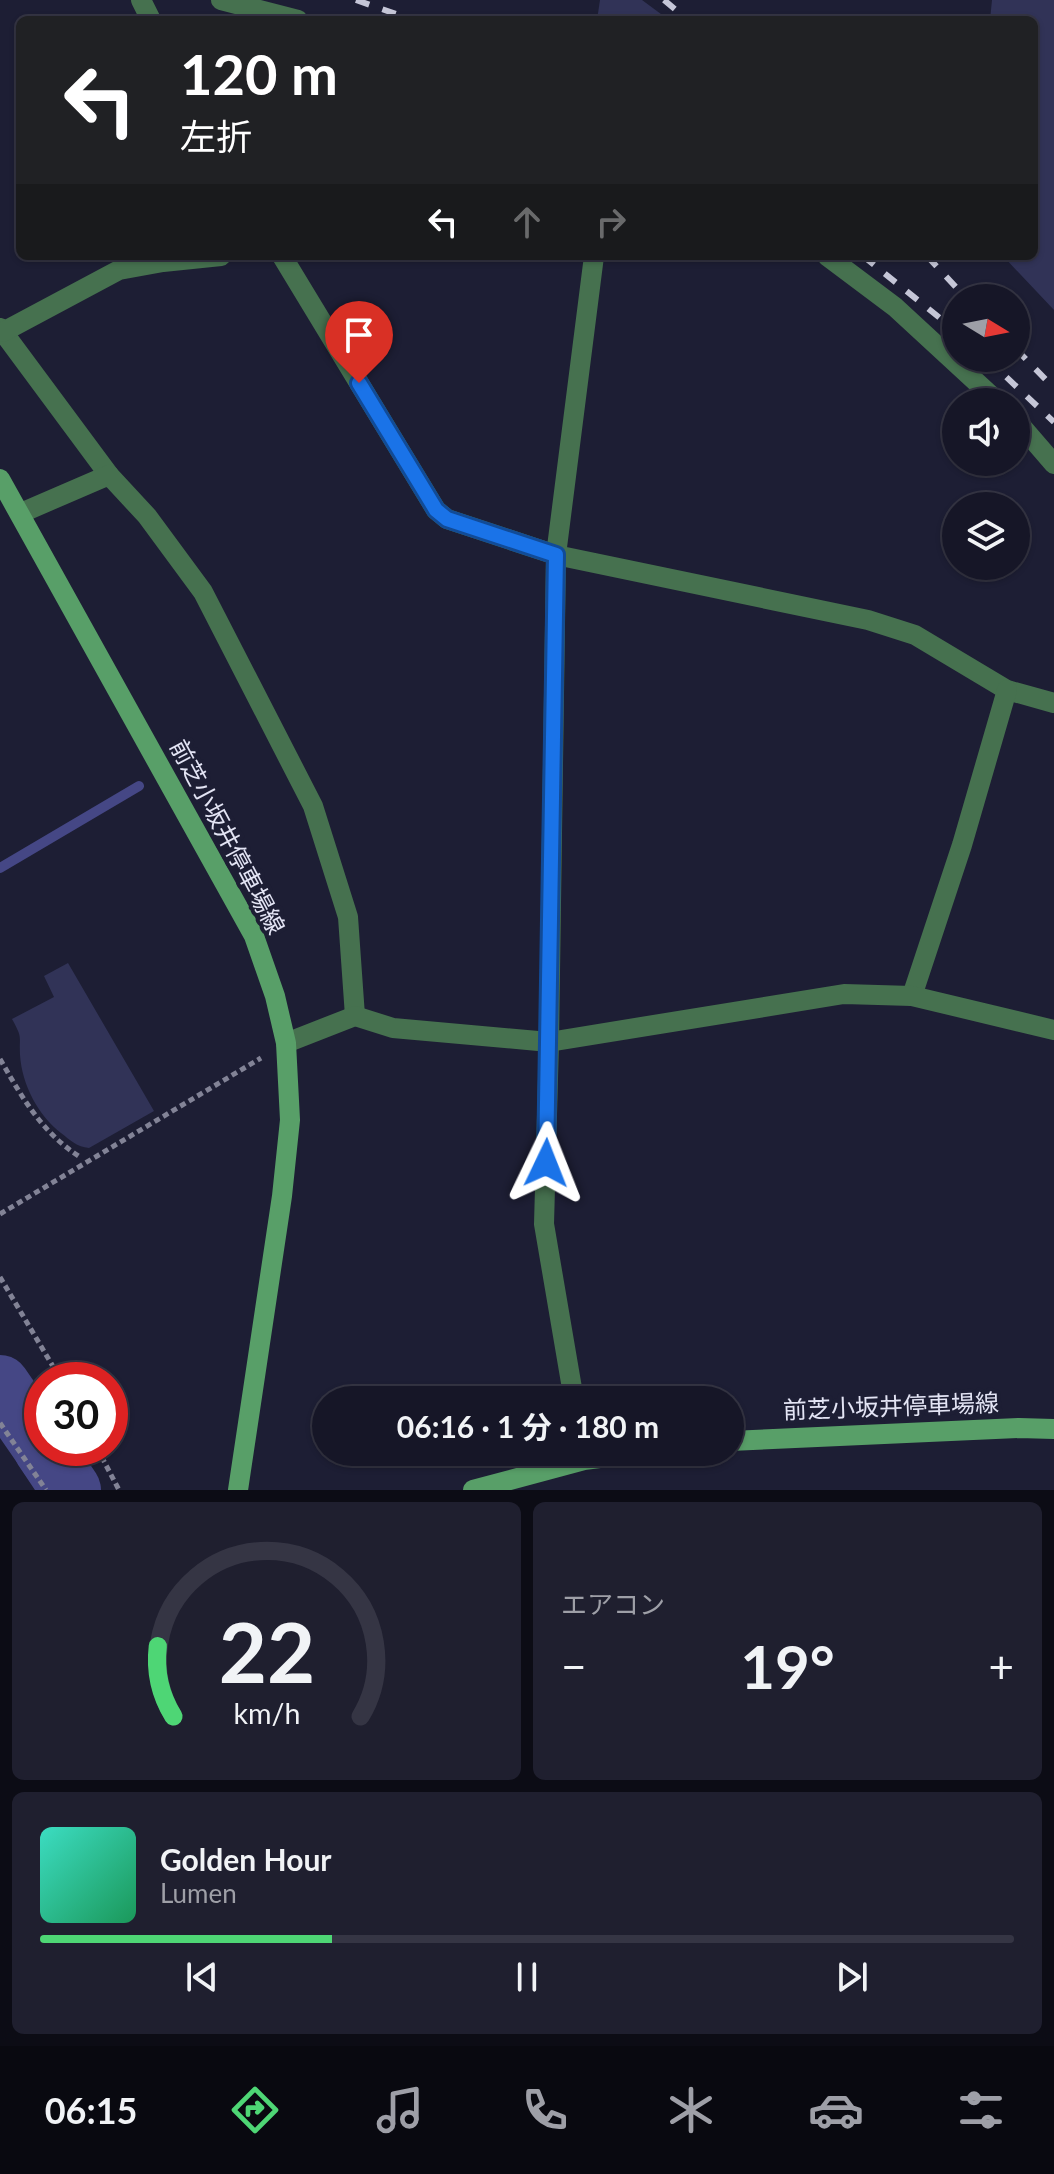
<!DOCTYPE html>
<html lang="ja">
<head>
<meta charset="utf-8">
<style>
	:root { --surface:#161627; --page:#1f1f2f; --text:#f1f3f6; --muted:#9e9fa7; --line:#353544; --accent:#4ed675 }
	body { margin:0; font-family:Lato,"Noto Sans JP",sans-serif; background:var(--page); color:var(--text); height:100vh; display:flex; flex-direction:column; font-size:30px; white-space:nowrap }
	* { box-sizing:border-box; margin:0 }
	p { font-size:26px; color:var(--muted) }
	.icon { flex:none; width:44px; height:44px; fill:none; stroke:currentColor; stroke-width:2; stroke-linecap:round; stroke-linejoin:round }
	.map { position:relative; height:1490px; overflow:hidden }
	.panel { display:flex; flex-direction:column; gap:12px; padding:12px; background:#0c0c15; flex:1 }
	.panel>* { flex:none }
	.hud { position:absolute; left:16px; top:16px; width:1022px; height:244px; border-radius:12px; box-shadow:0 2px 6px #0004,0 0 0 2px var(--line); background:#202124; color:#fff; overflow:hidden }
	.needle { width:52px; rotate:100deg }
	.buttons { position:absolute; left:942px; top:284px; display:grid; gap:16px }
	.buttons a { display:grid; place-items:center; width:88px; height:88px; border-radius:50%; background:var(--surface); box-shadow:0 2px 6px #0004,0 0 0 2px var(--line); font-size:40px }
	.speed { position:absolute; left:24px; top:1362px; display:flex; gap:16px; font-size:40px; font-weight:700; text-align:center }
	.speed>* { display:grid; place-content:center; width:104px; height:104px; border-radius:50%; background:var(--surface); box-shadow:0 2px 6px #0004,0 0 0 2px var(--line); line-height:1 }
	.speed .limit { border:12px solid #d22; background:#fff; color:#111 }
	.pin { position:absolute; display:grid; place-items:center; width:68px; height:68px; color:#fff; margin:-82px -34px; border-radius:50% 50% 50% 0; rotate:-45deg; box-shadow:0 0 8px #0007 }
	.pin .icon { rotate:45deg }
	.me { position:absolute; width:88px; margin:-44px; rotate:2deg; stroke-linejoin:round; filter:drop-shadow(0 0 6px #0008) }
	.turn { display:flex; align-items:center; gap:28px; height:168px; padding:0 32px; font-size:36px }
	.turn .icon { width:104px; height:104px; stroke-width:2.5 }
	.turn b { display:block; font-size:56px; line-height:68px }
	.lanes { display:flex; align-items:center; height:76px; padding:0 32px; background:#0003; justify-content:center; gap:40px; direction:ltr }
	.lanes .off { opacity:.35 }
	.big { font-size:60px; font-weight:700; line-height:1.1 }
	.panel .tile { flex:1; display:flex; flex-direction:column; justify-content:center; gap:12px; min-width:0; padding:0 28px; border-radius:12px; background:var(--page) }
	.panel .dial { align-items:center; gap:0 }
	.dial svg { height:208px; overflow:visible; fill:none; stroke:var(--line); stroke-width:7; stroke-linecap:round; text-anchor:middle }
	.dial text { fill:var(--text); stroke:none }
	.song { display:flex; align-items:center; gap:24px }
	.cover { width:96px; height:96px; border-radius:12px; background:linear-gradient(135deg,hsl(170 70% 55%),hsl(150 70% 35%)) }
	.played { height:8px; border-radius:4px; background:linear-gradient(90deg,var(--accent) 30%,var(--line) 30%) }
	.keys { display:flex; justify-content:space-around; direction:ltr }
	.heat { display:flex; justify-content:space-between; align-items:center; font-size:44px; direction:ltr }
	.panel .tiles { flex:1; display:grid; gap:12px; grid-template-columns:1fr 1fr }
	.tile:last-child { grid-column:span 2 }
	.trip { position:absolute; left:312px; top:1386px; width:432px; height:80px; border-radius:40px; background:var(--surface); box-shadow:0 2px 6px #0004,0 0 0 2px var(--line); font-weight:700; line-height:80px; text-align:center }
	.tabs { display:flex; height:128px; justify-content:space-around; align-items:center; background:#090910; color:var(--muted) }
	.tabs .icon { width:56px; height:56px }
	.tabs .selected { color:var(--accent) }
	.tabs b { font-size:36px; color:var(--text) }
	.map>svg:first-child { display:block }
	.green { fill:#313357 }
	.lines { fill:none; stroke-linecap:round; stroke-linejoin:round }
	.stream { stroke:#454785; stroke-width:10 }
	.river { stroke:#454785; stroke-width:60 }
	.path { stroke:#828396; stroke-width:5; stroke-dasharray:6 4; stroke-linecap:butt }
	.street { stroke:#46714f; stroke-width:20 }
	.secondary { stroke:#589f68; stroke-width:20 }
	.rail { stroke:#c5c6d7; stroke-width:6; stroke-dasharray:14 14; stroke-linecap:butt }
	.route-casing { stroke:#114b97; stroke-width:20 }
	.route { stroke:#1a73e8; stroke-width:14 }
	.labels { text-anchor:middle; stroke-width:8; stroke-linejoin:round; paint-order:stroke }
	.street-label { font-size:24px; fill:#e3e4f4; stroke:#1d1e34 }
</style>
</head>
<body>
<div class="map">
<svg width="1054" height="1490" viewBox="0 0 1054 1490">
	<rect width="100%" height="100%" fill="#1d1e34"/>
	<g class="green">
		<polygon points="600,0 642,0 669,20 597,20"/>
		<polygon points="992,0 1054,0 1054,310 1003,256 1034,256 1034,20 990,20"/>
		<path d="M 68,963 L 154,1111 L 89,1148 C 77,1147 70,1140 61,1133 C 38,1115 22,1085 20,1055 C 19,1035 23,1039 12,1019 L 54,997 L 44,976 Z"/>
	</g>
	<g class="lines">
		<polyline class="stream" points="0,868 139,786"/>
		<g class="river">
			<polyline points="0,1385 42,1446"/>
			<polyline points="43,1448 71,1490"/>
		</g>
		<g class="path">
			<path d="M 0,1059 C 22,1097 41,1132 80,1157"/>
			<polyline points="0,1214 261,1058"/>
			<polyline points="0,1277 61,1380"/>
			<polyline points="0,1423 46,1490"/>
			<polyline points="97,1448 119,1490"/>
		</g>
		<g class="street">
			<polyline points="141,0 151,20"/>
			<polyline points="221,0 298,20"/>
			<polyline points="282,256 436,510 447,519 556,555 549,1042 544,1224 574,1400"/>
			<polyline points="594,256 556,555 868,620 915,635 1007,690 1054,703"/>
			<polyline points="827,256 895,307 998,402"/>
			<polyline points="0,328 109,475"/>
			<polyline points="3,332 119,270 163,262 221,256"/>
			<polyline points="1016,420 1054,464"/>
			<polyline points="21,513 109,475 147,516 203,592 313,806 348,917 355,1016"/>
			<polyline points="912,996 962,845 1007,690"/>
			<polyline points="286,1043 355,1016 393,1028 549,1042 844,994 912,996 1054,1030"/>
		</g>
		<g class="secondary">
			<polyline points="0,479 254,936 275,996 286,1043 290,1120 282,1196 238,1490"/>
			<polyline points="730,1441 1019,1428 1054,1429"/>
			<polyline points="473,1490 584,1460 646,1452"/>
		</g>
		<g class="rail">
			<polyline points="356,0 413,20"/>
			<polyline points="664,0 688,20"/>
			<polyline points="863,256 956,331"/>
			<polyline points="927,256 966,298"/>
			<polyline points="1016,349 1054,388"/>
			<polyline points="986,358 1054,422"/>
		</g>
	</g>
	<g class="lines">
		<defs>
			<polyline id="route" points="359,383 436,510 447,519 556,555 546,1163"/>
		</defs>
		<use href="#route" class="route-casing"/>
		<use href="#route" class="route"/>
	</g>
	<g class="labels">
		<g class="street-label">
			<text transform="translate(227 837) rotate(62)" y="8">前芝小坂井停車場線</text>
			<text transform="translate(891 1407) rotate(-2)" y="8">前芝小坂井停車場線</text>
		</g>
	</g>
</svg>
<div class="buttons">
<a><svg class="needle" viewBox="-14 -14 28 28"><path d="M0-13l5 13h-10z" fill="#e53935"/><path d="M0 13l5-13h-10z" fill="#9e9fa7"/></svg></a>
<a><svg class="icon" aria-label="sound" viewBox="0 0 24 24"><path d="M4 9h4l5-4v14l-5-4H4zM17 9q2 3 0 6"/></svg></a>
<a><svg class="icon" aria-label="layers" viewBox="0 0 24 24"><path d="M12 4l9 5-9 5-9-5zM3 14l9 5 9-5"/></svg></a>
</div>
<div class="speed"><div class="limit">30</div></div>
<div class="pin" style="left:359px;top:383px;background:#d93025"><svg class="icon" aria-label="arrive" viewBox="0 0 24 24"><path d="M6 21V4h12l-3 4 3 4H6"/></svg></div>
<svg class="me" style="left:546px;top:1163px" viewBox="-20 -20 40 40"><path d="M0-17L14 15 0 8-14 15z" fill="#1a73e8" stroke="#fff" stroke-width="4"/></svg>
<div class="trip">06:16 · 1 分 · 180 m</div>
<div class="hud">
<div class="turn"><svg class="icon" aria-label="left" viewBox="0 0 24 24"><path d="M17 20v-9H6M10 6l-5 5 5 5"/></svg><div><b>120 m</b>左折</div></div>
<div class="lanes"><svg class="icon" aria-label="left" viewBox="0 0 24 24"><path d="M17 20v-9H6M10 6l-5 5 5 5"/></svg><svg class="icon off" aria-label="ahead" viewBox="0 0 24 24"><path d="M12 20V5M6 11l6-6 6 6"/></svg><svg class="icon off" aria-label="right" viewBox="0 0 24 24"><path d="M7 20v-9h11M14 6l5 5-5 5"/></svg></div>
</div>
</div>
<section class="panel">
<div class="tiles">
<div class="tile dial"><svg viewBox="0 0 100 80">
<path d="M14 69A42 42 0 1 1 86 69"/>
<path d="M14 69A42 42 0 0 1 8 42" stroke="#4ed675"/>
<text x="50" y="56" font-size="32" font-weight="700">22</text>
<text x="50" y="72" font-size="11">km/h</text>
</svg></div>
<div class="tile"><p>エアコン</p>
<div class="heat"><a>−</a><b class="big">19°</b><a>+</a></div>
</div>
<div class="tile">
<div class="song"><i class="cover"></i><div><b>Golden Hour</b><p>Lumen</p></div></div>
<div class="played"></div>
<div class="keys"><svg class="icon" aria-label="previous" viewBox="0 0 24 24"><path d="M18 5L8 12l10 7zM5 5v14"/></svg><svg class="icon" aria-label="pause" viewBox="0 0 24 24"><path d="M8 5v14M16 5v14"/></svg><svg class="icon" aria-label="next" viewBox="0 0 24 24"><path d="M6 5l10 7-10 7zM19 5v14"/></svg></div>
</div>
</div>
</section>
<nav class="tabs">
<b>06:15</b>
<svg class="icon selected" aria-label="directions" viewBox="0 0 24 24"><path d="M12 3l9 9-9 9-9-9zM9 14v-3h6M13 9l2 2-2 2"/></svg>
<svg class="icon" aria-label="music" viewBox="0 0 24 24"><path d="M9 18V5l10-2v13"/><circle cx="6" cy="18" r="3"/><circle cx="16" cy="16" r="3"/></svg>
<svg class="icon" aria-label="phone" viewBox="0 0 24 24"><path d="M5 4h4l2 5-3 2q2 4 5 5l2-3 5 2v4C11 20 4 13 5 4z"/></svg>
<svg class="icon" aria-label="climate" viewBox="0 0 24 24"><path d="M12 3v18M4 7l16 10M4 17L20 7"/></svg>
<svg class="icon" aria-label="car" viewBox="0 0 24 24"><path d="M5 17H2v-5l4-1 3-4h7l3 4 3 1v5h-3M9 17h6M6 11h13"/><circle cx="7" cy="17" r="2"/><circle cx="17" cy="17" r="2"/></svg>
<svg class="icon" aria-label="filters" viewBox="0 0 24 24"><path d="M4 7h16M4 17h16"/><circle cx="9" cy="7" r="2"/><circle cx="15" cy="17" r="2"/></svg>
</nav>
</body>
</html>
